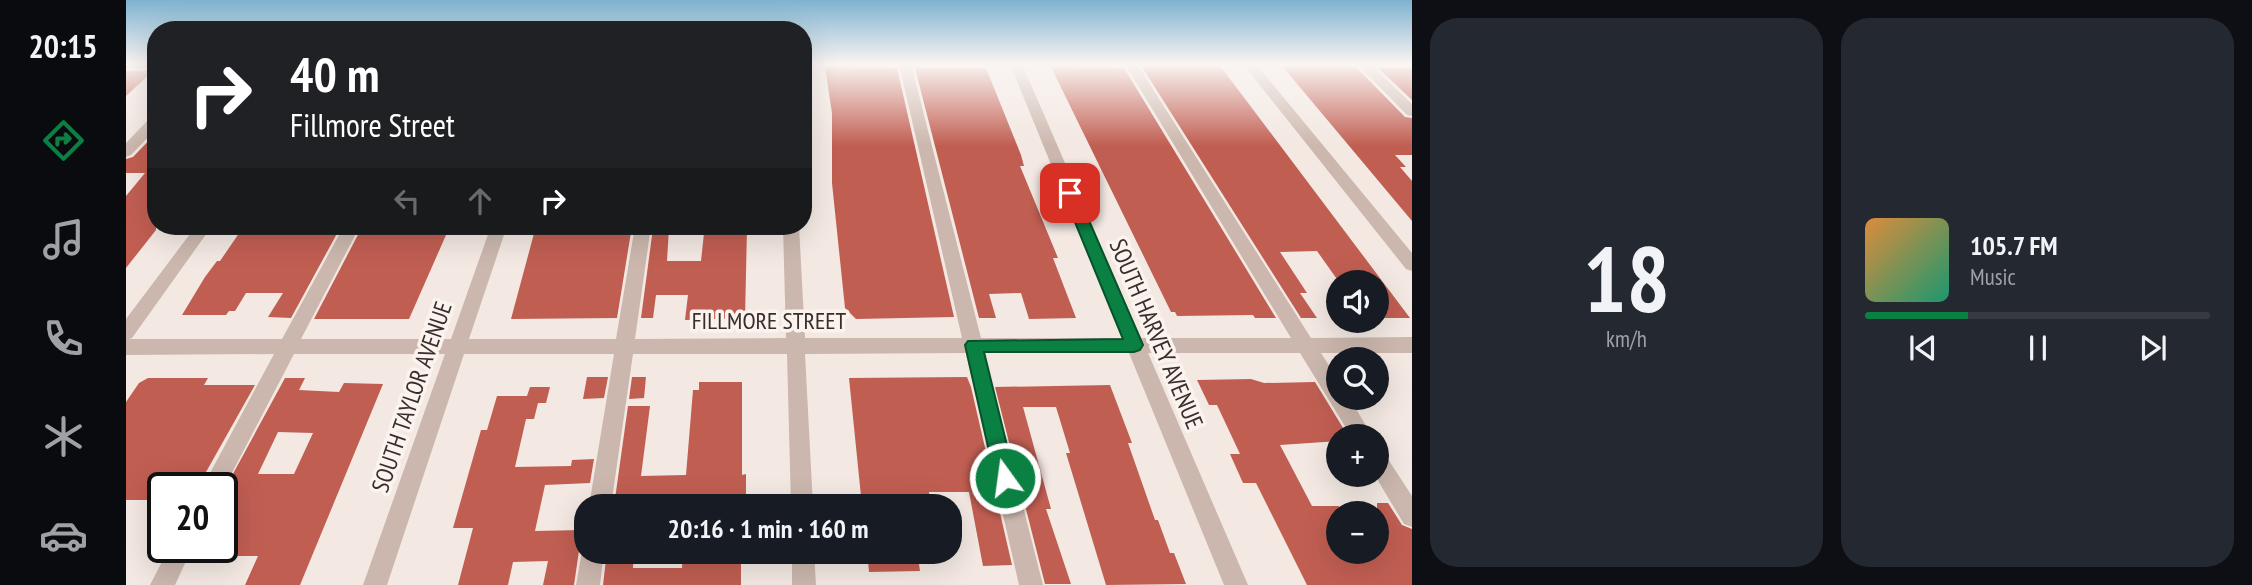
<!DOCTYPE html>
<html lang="en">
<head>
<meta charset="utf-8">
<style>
	:root { --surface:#171b24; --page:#242831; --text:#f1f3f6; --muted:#9ea1a6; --line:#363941; --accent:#0b8043 }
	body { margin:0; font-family:"PT Sans Narrow",sans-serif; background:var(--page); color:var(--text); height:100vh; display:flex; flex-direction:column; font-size:26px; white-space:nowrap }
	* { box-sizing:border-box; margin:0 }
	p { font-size:23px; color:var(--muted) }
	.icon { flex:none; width:38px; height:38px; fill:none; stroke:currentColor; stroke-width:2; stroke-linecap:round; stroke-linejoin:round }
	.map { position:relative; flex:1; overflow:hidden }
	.panel { display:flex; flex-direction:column; gap:18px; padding:18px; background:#0d0f14; width:840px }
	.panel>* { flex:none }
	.banner { position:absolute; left:21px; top:21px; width:665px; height:214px; border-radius:28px; box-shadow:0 7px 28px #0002; background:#202124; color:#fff; overflow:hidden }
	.buttons { position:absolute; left:1200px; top:270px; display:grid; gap:14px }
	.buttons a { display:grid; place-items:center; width:63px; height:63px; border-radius:50%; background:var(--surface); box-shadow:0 7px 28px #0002; font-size:35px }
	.speed { position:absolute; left:21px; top:472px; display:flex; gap:14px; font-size:35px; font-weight:700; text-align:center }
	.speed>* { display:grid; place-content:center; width:91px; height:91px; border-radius:50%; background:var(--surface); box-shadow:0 7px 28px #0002; line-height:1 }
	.speed .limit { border:4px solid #111; border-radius:10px; background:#fff; color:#111 }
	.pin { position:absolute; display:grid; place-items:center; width:60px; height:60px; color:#fff; margin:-30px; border-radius:14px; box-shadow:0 4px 10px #0006 }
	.me { position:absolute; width:77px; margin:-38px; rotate:346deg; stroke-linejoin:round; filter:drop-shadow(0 0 5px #0008) }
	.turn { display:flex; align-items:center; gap:24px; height:147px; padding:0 28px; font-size:32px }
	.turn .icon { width:91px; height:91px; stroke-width:2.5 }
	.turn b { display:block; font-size:49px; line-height:60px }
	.lanes { display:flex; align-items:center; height:66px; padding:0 28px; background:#0003; justify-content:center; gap:35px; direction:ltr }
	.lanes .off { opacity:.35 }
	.panel .tile { flex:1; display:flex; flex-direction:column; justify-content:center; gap:10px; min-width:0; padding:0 24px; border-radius:28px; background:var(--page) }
	.panel .dial { align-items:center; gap:0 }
	.dial b { font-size:91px; line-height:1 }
	.song { display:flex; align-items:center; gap:21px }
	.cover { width:84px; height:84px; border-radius:10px; background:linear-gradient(135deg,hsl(30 70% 55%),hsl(160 70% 35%)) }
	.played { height:7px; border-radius:4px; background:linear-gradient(90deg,var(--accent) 30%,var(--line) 30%) }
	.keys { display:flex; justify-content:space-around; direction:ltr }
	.panel .tiles { flex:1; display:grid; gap:18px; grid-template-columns:repeat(2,1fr) }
	.trip { position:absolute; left:448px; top:494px; width:388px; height:70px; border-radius:28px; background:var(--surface); box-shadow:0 7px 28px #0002; font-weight:800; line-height:70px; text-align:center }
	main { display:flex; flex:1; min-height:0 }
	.tabs { display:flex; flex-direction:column; width:126px; justify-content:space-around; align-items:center; background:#090b0e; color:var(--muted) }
	.tabs .icon { width:49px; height:49px }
	.tabs .selected { color:var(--accent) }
	.tabs b { font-size:32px; color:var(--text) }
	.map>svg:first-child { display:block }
	.building { fill:#c15e52; fill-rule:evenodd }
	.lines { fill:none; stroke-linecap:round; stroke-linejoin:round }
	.minor { fill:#cbb7ad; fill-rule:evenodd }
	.route { fill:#0b8043; stroke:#07532c; stroke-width:2 }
	.labels { text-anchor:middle; stroke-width:7; stroke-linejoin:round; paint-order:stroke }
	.street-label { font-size:24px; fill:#3a2e2c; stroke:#faf3ee }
</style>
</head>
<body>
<main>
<nav class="tabs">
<b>20:15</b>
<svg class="icon selected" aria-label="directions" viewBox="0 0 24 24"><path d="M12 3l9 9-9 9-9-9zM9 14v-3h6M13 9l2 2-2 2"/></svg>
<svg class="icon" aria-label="music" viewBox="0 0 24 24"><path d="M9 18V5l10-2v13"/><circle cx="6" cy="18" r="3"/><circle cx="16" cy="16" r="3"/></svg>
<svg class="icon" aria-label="phone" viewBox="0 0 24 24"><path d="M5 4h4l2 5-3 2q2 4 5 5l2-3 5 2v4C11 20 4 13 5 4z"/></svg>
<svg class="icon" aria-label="climate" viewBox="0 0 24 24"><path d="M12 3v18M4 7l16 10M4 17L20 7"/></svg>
<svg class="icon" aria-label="car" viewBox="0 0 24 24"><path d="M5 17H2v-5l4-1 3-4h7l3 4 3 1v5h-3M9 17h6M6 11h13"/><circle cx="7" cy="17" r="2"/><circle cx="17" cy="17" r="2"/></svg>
</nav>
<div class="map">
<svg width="1286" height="585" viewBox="0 0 1286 585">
	<rect width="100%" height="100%" fill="#f3e8e2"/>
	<g class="building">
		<polygon points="699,67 771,68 828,317 730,319 719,308 706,183 706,113"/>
		<polygon points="925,67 998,68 1150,318 1129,318 1127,315 1051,316 1049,312 1045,312"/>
		<polygon points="1016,67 1095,67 1284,318 1251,318 1251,282 1213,282 1191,251 1154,252 1181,293 1174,293 1191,318 1175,318"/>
		<polygon points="1157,67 1230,67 1279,117 1286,118 1286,155 1269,155 1280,167 1274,167 1286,181 1286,221"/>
		<polygon points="789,68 860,68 895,155 898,166 894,166 932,258 927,258 950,318 903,319 895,293 863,294 870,318 853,318"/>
		<polygon points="1252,68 1286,68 1286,100"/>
		<polygon points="0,71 27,71 0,96"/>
		<polygon points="30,133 30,230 0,268 0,196 19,173 0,173 0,159 7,157"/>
		<polygon points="118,226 214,228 165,318 142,317 157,293 120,293 109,311 103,311 100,315 56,315 79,277 91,261 94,261"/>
		<polygon points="324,226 283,319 188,319 236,227"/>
		<polygon points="410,226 506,226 491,318 385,319"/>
		<polygon points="584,227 621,228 619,318 559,320 562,295 530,295 527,318 515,318 527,228 543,228 541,261 575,261 578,233 584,233"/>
		<polygon points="461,377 482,377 478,398 457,399"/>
		<polygon points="506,377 520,377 518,398 503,399"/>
		<polygon points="841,377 845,387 886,565 857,566 843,492 803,492 805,506 736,506 723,378"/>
		<polygon points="22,378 82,378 78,385 129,385 71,488 37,488 37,500 0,500 0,402 13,383"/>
		<path d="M 159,378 L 179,378 L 173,390 L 213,392 L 218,383 L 257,384 L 174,585 L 119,585 L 132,556 L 96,556 L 96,494 ZM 152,432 L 187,433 L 168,474 L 132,474 Z"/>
		<polygon points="1125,379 1138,383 1189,382 1222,436 1213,436 1213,441 1154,445 1186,506 1213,506 1213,553 1251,553 1251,503 1262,503 1276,525 1286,529 1286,585 1181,585 1130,483 1117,483 1104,454 1114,454 1091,405 1083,405 1071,380"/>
		<polygon points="573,382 616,382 616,475 620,474 620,506 554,506 555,500 515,500 514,506 488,506 502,406 524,406 515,476 560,475 567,390 573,390"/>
		<polygon points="984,385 1006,443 1002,443 1029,520 1032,520 1044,553 1048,553 1060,584 980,585 940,453 944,453 930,407 897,407 925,509 920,509 945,584 919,584 869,387"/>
		<polygon points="404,387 424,387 420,403 412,403 408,419 400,419 389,467 445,466 446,460 468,459 464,483 419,485 409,531 456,530 448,585 417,585 422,561 387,562 382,585 332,585 347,528 327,528 355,430 361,430 371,396 401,396"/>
		<polygon points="481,551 508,551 507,568 556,568 557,551 615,551 615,585 477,585"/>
		<polygon points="741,551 791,551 794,571 743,572"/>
	</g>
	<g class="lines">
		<g class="minor">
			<rect x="0" y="64" width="30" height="4"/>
			<polygon points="773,64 785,64 855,338 996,338 884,64 896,64 1015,338 1165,338 999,64 1011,64 1185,338 1286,337 1286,353 1195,353 1213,381 1213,397 1223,397 1246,436 1225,436 1174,353 1022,353 1122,585 1098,585 1003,353 858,353 917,585 893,585 840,353 679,354 687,506 665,506 661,354 507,354 485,506 463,506 488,354 338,354 261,585 237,585 319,354 168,354 96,492 96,488 76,488 148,354 0,355 0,319 70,226 86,226 6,338 3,339 156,339 218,226 234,226 175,339 325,339 365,226 381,226 343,339 490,339 509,226 525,226 509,339 660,338 657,226 673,226 679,338 836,338"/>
			<polygon points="1117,64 1130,64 1286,253 1286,271 1280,269"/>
			<polygon points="1231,64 1244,64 1286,104 1286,116 1281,115"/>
			<polygon points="30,116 30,129 5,155 0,157 0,143 25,117"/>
			<polygon points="1251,450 1258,453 1286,496 1286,527 1278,524 1248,474 1251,474"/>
			<polygon points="460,542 460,551 478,551 474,585 450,585 456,551"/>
			<polygon points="43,548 66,548 49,585 24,585"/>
			<polygon points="666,551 688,551 690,585 666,585"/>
		</g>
	</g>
	<linearGradient id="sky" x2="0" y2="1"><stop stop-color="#7fb2d0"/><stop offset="0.44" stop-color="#faf5f2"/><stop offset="1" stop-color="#faf5f2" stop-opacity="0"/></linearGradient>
	<rect width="1286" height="146" fill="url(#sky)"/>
	<polygon class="route" points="944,188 951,193 1017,345 1014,350 1008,352 858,352 889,478 886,484 879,487 872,484 869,478 839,345 842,341 997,339 937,193"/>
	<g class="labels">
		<g class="street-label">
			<text x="643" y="329">FILLMORE STREET</text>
			<text transform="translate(1030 334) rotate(67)" y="8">SOUTH HARVEY AVENUE</text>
			<text transform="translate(286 397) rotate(-71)" y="8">SOUTH TAYLOR AVENUE</text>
		</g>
	</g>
</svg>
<div class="buttons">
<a><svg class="icon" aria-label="sound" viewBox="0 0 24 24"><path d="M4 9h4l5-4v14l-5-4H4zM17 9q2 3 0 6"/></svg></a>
<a><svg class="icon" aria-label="search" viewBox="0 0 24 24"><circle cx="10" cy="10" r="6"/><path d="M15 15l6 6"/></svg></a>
<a>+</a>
<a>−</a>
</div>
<div class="speed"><div class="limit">20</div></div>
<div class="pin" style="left:944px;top:193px;background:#d93025"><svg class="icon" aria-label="arrive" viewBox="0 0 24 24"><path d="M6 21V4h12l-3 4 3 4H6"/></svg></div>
<svg class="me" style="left:879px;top:478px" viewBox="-20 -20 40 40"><circle r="17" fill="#0b8043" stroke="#fff" stroke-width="3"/><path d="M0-11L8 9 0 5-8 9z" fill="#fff"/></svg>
<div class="trip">20:16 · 1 min · 160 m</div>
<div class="banner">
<div class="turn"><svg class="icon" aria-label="right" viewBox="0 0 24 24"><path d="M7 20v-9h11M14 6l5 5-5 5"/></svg><div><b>40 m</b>Fillmore Street</div></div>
<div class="lanes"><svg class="icon off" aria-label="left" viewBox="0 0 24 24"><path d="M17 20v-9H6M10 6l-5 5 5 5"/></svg><svg class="icon off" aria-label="ahead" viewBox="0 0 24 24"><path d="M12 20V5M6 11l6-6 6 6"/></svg><svg class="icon" aria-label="right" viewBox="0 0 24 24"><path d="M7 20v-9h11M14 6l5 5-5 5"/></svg></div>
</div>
</div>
<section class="panel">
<div class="tiles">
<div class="tile dial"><b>18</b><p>km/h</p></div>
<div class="tile">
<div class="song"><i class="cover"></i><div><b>105.7 FM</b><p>Music</p></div></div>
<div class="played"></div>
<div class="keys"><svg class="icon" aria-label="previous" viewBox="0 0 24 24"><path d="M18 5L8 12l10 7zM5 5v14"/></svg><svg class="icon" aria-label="pause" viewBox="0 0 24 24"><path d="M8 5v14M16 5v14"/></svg><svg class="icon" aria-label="next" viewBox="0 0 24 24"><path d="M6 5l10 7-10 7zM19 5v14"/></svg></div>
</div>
</div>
</section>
</main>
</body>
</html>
